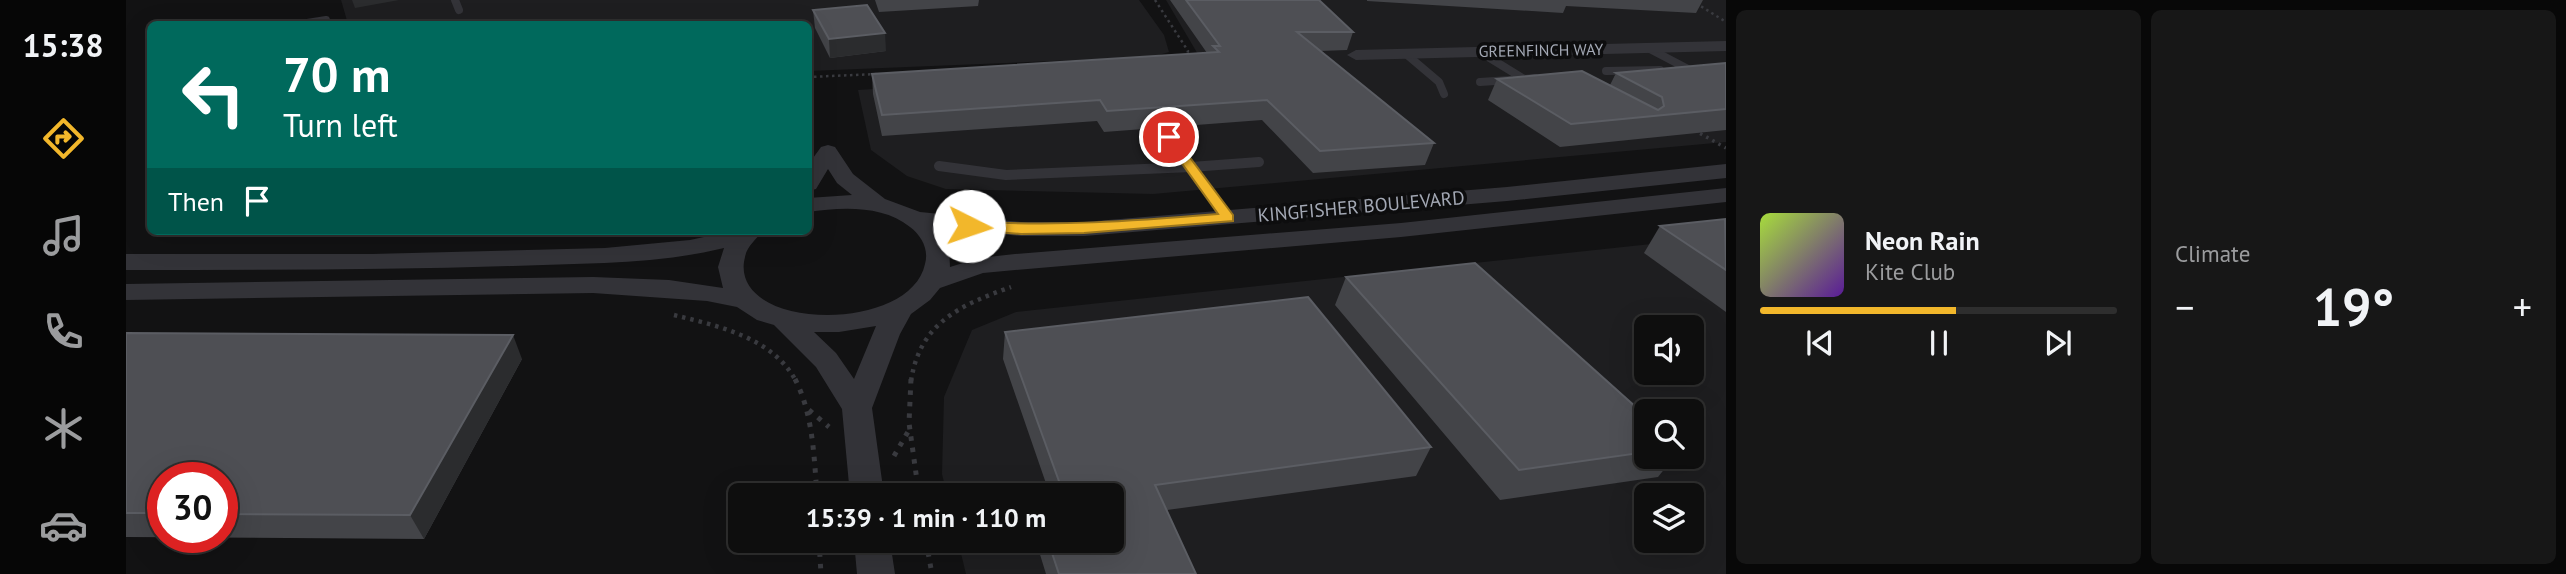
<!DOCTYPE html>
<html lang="en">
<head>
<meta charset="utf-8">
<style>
	:root { --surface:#0e0e0e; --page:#171717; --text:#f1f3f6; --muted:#9b9c9e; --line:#2e2e2e; --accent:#f2b72b }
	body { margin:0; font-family:"PT Sans",sans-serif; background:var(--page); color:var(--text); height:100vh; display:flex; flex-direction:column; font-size:26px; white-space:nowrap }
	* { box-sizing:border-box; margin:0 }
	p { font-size:23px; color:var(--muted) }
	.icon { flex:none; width:38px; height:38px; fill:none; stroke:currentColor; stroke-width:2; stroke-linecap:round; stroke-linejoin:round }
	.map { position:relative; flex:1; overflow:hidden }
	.drawer { display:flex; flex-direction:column; gap:10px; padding:10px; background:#080808; width:840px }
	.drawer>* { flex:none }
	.hud { position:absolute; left:21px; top:21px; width:665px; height:214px; border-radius:10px; box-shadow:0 7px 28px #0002,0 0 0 2px var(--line); background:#00695c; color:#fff; overflow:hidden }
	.fabs { position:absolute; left:1508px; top:315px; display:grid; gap:14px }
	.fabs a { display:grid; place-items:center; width:70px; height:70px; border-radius:10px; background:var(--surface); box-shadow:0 7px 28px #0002,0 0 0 2px var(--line); font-size:35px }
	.speed { position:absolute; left:21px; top:462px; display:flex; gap:14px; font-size:35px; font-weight:700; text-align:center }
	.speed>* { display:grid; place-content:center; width:91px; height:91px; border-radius:50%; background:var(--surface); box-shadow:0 7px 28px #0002,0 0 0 2px var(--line); line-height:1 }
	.speed .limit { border:10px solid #d22; background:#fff; color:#111 }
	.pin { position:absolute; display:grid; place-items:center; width:60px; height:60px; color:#fff; margin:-30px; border:4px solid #fff; border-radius:50%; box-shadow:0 2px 7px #0007 }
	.me { position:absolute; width:77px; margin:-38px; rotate:94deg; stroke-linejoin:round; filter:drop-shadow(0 0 5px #0008) }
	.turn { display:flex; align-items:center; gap:24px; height:147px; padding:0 21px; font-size:32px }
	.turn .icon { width:91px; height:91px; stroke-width:2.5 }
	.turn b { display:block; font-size:49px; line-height:60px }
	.then { display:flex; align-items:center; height:66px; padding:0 21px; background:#0003; gap:14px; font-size:26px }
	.big { font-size:52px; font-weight:700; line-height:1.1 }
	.drawer .widget { flex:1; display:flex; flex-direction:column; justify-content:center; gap:10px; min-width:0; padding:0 24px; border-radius:10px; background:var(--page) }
	.song { display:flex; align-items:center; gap:21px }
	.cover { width:84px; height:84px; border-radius:10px; background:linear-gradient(135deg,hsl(80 70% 55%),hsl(270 70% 35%)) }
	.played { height:7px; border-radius:4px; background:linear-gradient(90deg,var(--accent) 55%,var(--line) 55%) }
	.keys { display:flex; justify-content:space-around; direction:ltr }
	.heat { display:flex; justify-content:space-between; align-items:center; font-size:38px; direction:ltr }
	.drawer .tiles { flex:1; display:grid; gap:10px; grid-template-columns:repeat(2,1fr) }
	.trip { position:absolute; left:602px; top:483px; width:396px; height:70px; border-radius:10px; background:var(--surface); box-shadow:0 7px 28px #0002,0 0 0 2px var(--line); font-weight:700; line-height:70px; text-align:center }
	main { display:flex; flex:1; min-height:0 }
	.tab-bar { display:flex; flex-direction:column; width:126px; justify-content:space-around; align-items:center; background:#060606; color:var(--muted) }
	.tab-bar .icon { width:49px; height:49px }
	.tab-bar .current { color:var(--accent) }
	.tab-bar b { font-size:32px; color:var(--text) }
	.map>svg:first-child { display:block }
	.built { fill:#1e1e20; fill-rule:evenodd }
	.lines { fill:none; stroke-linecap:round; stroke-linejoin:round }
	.path-far3 { stroke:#393a3f; stroke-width:2.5; stroke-dasharray:2.5 3.5; stroke-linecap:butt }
	.path-far2 { stroke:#393a3f; stroke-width:3.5; stroke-dasharray:2.5 4.5; stroke-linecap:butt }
	.path-far1 { stroke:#393a3f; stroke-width:4.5; stroke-dasharray:3.5 5; stroke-linecap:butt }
	.path { stroke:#393a3f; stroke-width:5; stroke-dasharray:4.5 7; stroke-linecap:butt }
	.lane-far1 { stroke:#333338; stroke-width:8 }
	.lane { stroke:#333338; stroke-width:10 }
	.street { fill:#333338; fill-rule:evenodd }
	.wall { fill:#434448; fill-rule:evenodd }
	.shaded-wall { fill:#2b2c2e }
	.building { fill:#4e4f54; stroke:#5b5d63; stroke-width:2 }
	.route { fill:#f2b72b; stroke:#9d771c; stroke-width:2 }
	.labels { text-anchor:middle; stroke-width:7; stroke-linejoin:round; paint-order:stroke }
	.far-street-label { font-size:16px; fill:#a3a8b4; stroke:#0d0d0e }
	.street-label { font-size:19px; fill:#a3a8b4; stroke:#0d0d0e }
</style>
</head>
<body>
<main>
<nav class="tab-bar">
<b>15:38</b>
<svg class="icon current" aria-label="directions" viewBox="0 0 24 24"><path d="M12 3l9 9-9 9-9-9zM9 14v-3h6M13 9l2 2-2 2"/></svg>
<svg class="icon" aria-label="music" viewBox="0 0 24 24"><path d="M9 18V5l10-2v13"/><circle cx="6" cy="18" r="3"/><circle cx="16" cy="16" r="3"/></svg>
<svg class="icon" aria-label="phone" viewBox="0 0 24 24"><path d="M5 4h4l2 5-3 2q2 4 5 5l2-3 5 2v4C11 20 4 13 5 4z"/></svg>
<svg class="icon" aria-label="climate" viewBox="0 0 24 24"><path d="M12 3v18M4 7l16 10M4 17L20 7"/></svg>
<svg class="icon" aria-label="car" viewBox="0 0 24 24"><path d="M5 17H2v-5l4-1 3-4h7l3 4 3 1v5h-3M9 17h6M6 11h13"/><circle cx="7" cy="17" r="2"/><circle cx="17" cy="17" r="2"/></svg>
</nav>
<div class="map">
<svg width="1600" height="574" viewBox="0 0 1600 574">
	<rect width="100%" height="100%" fill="#121213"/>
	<g class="built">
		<polygon points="215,0 1013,0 1038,35 1043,52 1026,57 683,71 682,24 222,24"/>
		<polygon points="1040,0 1600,0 1600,142 1027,194 820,189 781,176 745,150 732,90 1080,68"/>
		<path d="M 1600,236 L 1600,574 L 840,574 L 832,541 L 985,541 L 985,495 L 821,495 L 816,474 L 818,397 L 846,330 L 890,312 ZM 1521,327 L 1566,327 L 1566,373 L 1521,373 ZM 1521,411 L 1566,411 L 1566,457 L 1521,457 ZM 1521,495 L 1566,495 L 1566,541 L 1521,541 Z"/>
	</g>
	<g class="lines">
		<g class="path-far3">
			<polyline points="1029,0 1062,51 1060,57"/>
			<polyline points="1565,0 1600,22"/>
			<polyline points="682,77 752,74"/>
		</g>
		<polyline class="path-far2" points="1568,130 1600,148"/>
		<g class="path-far1">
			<path d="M 548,315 C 592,326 646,337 670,381"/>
			<path d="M 785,381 C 794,322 835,305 885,287"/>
		</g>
		<g class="path">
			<path d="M 669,379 C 687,414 688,456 691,495"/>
			<polyline points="785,379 783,423 793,495"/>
			<polyline points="683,410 703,427"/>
			<polyline points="768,456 783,430"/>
			<polyline points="693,541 695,574"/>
			<polyline points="800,541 806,574"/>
		</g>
		<g class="lane-far1">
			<polyline points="329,0 333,10"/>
			<polyline points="175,24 200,20"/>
			<polyline points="1522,48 1562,69 1552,69"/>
			<polyline points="1354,52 1398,79 1409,78"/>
			<polyline points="1280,54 1313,82 1318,94"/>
			<polyline points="1480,71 1534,70"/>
			<polyline points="1354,82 1384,80"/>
		</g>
		<g class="lane">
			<polyline points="1043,137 1065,167 1133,162"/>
			<polyline points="813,166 880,175 1065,167 1102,218"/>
		</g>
		<g class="street">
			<polygon points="1600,41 1600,51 1230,60 1221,55 1230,50"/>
			<path d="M 702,145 L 709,147 L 727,174 L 759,199 L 794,212 L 895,222 L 958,222 L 1381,187 L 1600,164 L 1600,178 L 1381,201 L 958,236 L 895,236 L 812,228 L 823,246 L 824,267 L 853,258 L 889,254 L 1275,223 L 1600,188 L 1600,202 L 1275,237 L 889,270 L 857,273 L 814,288 L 804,300 L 785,314 L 774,334 L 746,408 L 758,495 L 724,495 L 716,409 L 690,367 L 648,325 L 631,320 L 611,307 L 581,301 L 467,293 L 0,300 L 0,284 L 467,277 L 543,280 L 597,288 L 592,267 L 598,248 C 529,265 457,263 387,266 C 258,270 129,270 0,270 L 0,254 L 246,254 L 479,248 L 564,240 L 606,231 L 636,231 C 630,240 621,246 619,257 C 600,331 784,335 799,264 C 803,250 796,236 784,227 C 757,205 716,207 682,212 L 682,198 L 726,195 L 711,183 L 702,169 L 690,189 L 682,191 L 682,165 L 695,147 ZM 750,326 L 728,379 L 710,353 L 688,332 L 713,332 Z"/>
			<polygon points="728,541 764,541 769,574 731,574"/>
		</g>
	</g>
	<g class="wall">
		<polygon points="749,0 853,0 852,6 753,12"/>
		<polygon points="1044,0 1193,0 1227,32 1221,50 1194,51 1308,143 1299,165 1187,173 1136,120 978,132 971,121 756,136 747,94 746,74 1081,53"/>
		<polygon points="1241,0 1577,0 1570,13 1440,6 1437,13 1241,1"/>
		<polygon points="687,10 760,51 704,58 689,28"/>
		<polygon points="1600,63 1600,130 1434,147 1362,100 1371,79 1484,85 1490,73"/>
		<polygon points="1600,220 1600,312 1518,253 1534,226"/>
		<polygon points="1220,277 1521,417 1521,457 1548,457 1532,477 1374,500 1209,305"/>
		<polygon points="879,332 1305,447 1290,476 1041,510 1070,574 920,574 912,548 913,541 985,541 985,495 924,495 877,359"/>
		<path d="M 0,333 L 396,359 L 298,539 L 0,537 ZM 37,478 L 96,478 L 96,537 L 37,537 Z"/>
	</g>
	<g class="shaded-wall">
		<polygon points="226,0 273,0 229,8"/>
		<polygon points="759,33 760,51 704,58 703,39"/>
		<polygon points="387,335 396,359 298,539 284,515"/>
	</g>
	<g class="building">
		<polygon points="1060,0 1193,0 1227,32 1171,32 1308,143 1194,151 1141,100 981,111 974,100 756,115 746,74 1093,52 1087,46 1094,46"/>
		<polygon points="741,5 759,33 703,39 687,10"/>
		<polygon points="1600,63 1600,109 1445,124 1371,79 1456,71 1532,110 1538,106 1536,97 1490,73"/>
		<polygon points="1599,219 1600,270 1534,226"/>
		<polygon points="1349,263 1521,417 1521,452 1393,470 1220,277"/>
		<polygon points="1182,297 1305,447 1029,485 1070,574 933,574 922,541 985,541 985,495 938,495 879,332"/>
		<polygon points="0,333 387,335 284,515 96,514 96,478 37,478 37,513 0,513"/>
	</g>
	<path class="route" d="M 1043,134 L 1047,135 L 1107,215 L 1107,221 L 958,233 L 895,234 L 843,230 L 835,226 L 843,221 C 927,227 1008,221 1092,214 L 1037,137 Z"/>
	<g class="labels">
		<g class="far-street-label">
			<text transform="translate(1415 50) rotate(-1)" y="6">GREENFINCH WAY</text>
		</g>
		<g class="street-label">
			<text transform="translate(1235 206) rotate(-5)" y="7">KINGFISHER BOULEVARD</text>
		</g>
	</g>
</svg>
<div class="fabs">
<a><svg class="icon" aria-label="sound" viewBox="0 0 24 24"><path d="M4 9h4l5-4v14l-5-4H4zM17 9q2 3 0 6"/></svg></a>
<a><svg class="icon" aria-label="search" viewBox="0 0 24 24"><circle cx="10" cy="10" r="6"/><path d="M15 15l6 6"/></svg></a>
<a><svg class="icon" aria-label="layers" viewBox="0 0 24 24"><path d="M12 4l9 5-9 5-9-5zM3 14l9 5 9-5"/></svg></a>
</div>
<div class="speed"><div class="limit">30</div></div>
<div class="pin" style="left:1043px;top:137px;background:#d93025"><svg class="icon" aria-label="arrive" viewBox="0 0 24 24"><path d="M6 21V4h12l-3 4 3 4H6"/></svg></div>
<svg class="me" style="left:843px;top:226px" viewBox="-20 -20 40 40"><circle r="19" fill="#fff"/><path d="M0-13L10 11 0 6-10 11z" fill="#f2b72b"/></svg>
<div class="trip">15:39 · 1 min · 110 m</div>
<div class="hud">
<div class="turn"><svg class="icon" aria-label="left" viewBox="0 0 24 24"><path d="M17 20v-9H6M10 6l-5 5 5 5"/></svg><div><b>70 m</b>Turn left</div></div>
<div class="then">Then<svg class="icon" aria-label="arrive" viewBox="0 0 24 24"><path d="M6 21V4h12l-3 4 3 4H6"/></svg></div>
</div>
</div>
<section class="drawer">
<div class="tiles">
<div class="widget">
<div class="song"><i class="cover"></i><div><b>Neon Rain</b><p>Kite Club</p></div></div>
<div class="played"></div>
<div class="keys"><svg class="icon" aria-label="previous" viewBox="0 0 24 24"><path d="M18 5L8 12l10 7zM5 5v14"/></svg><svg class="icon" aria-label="pause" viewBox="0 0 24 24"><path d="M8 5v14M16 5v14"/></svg><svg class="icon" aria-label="next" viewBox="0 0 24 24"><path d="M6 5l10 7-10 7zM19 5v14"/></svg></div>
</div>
<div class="widget"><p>Climate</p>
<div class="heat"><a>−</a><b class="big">19°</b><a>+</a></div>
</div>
</div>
</section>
</main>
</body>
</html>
